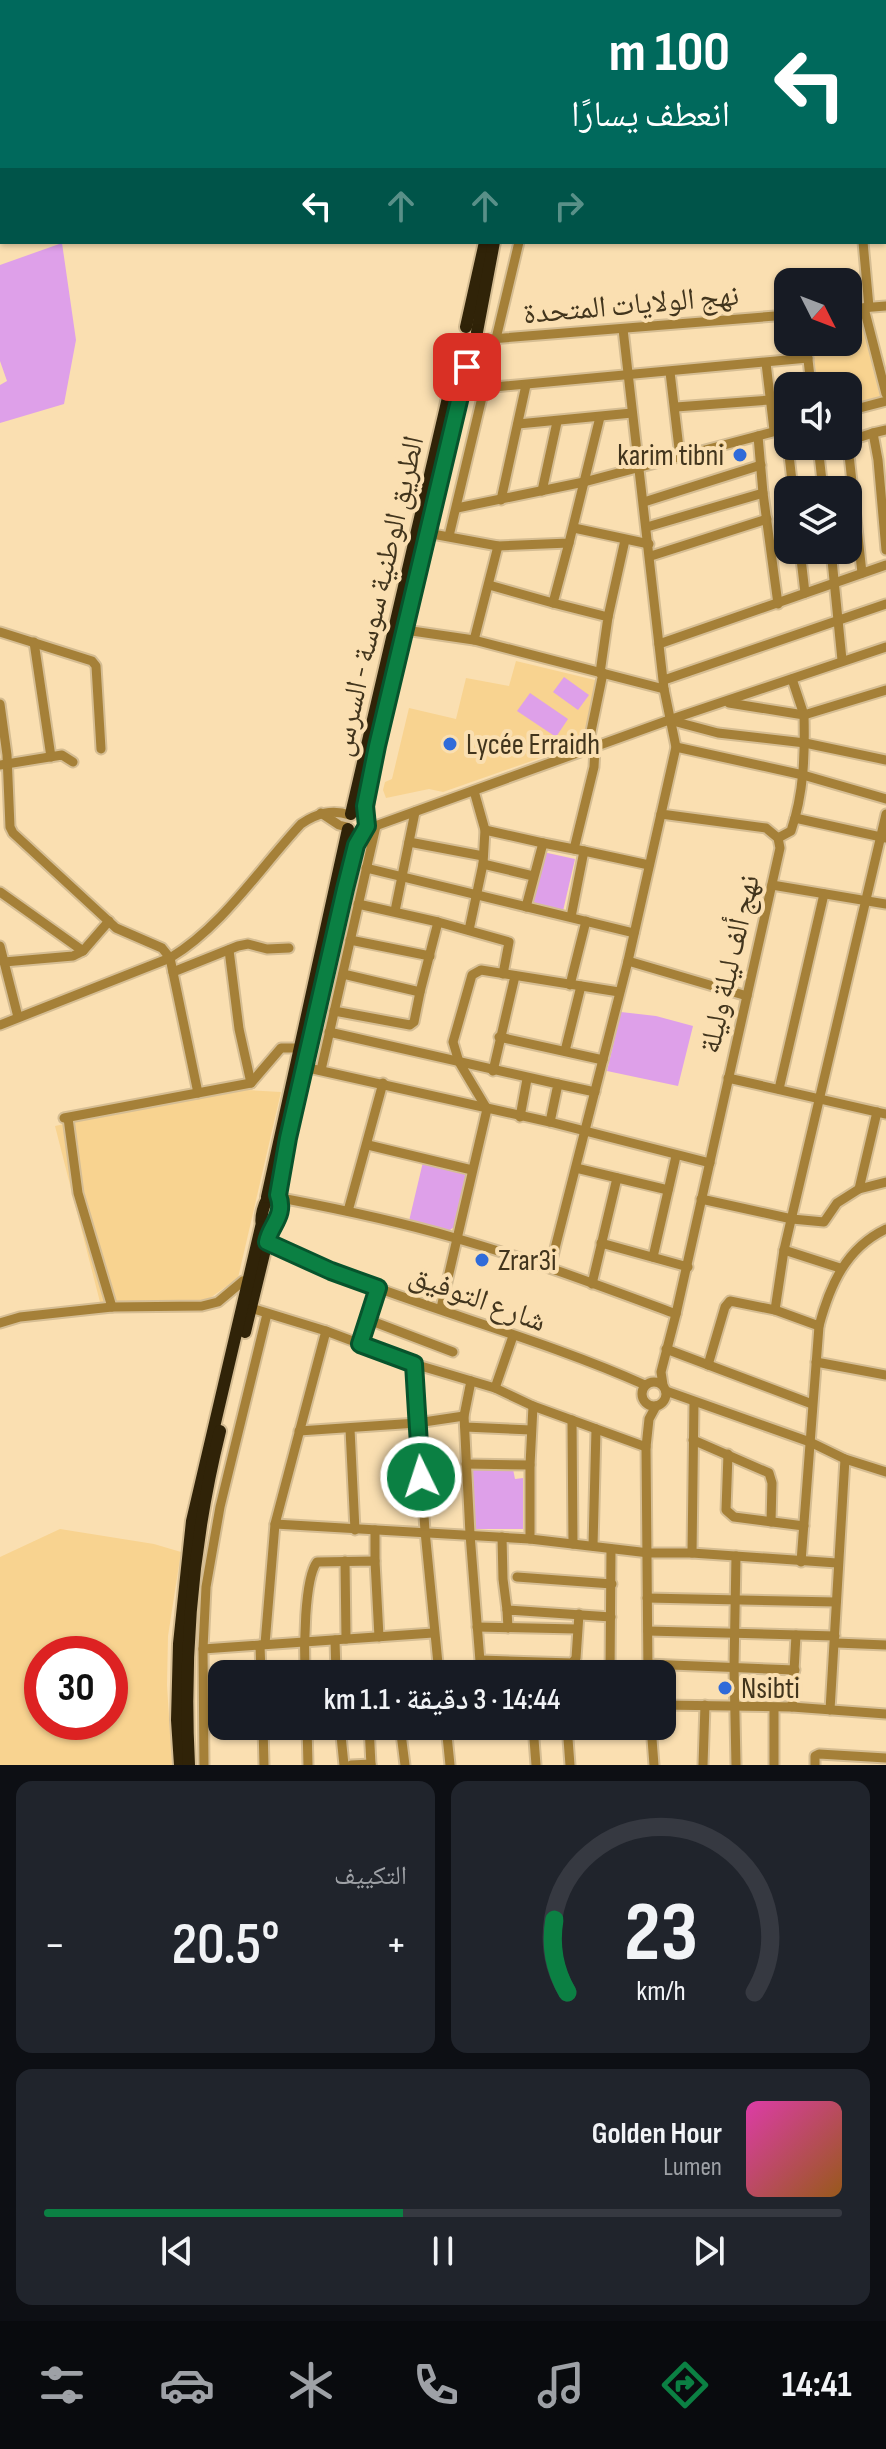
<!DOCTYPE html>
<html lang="ar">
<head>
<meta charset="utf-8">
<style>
	:root { --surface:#171b24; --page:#20242c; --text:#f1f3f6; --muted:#9ea1a6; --line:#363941; --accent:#0b8043 }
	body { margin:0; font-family:"Sofia Sans Condensed","Noto Naskh Arabic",sans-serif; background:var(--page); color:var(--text); direction:rtl; height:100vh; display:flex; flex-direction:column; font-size:30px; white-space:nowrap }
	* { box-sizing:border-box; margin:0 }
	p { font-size:26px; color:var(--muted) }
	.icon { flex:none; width:44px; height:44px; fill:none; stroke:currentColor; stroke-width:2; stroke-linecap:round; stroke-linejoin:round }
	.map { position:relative; height:1765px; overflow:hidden; direction:ltr }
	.panel { display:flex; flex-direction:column; gap:16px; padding:16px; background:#0d0f14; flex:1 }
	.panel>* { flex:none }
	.hud { position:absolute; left:0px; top:0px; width:886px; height:244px; box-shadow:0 2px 6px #0004; direction:rtl; background:#00695c; color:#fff; overflow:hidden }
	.needle { width:52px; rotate:132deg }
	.fabs { position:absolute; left:774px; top:268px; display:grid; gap:16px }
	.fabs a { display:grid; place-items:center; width:88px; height:88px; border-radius:16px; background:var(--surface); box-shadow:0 2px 6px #0004; font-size:40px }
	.speed { position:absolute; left:24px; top:1636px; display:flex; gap:16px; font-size:40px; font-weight:700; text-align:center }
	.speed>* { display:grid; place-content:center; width:104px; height:104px; border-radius:50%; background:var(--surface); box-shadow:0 2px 6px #0004; line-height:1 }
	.speed .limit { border:12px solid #d22; background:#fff; color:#111 }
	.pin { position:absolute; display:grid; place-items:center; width:68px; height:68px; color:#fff; margin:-34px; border-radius:16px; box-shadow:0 4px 12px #0006 }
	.me { position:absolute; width:88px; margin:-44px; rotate:356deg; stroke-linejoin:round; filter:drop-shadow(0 0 6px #0008) }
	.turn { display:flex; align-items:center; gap:28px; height:168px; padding:0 24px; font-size:36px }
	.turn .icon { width:104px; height:104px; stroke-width:2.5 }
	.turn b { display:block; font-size:56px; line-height:68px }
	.lanes { display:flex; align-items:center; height:76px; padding:0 24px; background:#0003; justify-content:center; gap:40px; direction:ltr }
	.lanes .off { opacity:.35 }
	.big { font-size:60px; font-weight:600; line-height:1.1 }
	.panel .widget { flex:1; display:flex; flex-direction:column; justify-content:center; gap:12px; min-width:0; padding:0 28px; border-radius:16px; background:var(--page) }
	.panel .dial { align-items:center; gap:0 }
	.dial svg { height:208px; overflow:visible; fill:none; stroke:var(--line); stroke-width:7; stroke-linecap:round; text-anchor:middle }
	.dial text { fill:var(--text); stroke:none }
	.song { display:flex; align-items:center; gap:24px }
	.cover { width:96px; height:96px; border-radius:12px; background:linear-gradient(135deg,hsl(320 70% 55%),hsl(30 70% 35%)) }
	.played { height:8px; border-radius:4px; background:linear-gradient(90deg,var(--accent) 45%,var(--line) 45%) }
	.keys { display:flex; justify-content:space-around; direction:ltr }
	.heat { display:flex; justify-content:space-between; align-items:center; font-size:44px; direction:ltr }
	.panel .tiles { flex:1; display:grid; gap:16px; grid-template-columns:1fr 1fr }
	.widget:last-child { grid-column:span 2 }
	.trip { position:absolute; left:208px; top:1660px; width:468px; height:80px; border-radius:16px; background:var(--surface); box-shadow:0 2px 6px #0004; font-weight:600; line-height:80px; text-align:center; direction:rtl }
	.menu { display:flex; height:128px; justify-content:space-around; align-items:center; background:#090b0e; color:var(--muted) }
	.menu .icon { width:56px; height:56px }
	.menu .selected { color:var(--accent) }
	.menu b { font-size:36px; color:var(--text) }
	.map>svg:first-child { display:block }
	.built { fill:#f8d390; fill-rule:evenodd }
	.green { fill:#dea0e9 }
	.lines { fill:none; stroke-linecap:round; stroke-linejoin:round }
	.minor-casing { stroke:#d5bd93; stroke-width:13 }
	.highway-casing { stroke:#d5bd93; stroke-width:16 }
	.minor { stroke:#a58038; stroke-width:9 }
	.highway { stroke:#302308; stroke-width:12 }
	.route-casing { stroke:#07532c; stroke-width:20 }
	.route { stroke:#0b8043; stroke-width:14 }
	.poi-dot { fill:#306bd9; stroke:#fadfb1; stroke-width:3 }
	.labels { text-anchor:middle; stroke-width:8; stroke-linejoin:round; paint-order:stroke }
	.street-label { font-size:30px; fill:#42351d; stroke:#fadfb1 }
	.poi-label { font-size:30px; fill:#42351d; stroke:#fadfb1; text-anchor:start }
</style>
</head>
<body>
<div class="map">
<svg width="886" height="1765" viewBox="0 0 886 1765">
	<rect width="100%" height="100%" fill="#fadfb1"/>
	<g class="built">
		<polygon points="848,321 861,322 880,396 848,407 848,386 818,386 812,342 848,342"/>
		<polygon points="516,661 599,681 586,742 443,792 429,789 386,798 383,790 385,782 392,779 409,708 456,719 466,678 509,686"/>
		<polygon points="229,1089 281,1092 238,1278 210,1298 201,1301 101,1306 55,1126"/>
		<path d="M 60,1529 L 154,1544 L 181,1552 L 168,1636 L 167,1685 L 172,1765 L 0,1765 L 0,1557 ZM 42,1654 L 110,1654 L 110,1722 L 42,1722 Z"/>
	</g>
	<g class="green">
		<polygon points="0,0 450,0 2,2 0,177"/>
		<polygon points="62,243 76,340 64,404 0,423 0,385 7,381 0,361 0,265"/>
		<polygon points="564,677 589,695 578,710 553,692"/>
		<polygon points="530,693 568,719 556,737 517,711"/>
		<polygon points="543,852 575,859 563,911 531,904"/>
		<polygon points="621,1012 656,1016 693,1026 678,1086 607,1071"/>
		<polygon points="423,1162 468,1172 454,1227 446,1233 409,1221"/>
		<polygon points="513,1469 515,1479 523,1478 523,1529 474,1529 473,1470"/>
	</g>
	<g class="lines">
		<defs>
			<g id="minor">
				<polyline points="86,0 87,2"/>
				<polyline points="651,0 651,2"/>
				<polyline points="774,0 775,2"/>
				<polyline points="836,0 837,2"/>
				<polyline points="475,2 480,0"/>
				<polyline points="572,2 573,0"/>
				<polyline points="884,18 886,18"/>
				<polyline points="884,81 886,81"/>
				<polyline points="884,116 886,114"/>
				<polyline points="0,193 2,192"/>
				<polyline points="884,205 886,205"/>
				<polyline points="863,242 869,307"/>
				<polyline points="864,308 886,394"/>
				<polyline points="848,309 886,306"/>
				<polyline points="623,329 664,689 676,747 661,814 766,828 778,838 780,848 676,1314"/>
				<polyline points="478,340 788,315"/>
				<polyline points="806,342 811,386"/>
				<polyline points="766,363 774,430"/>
				<polyline points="670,372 680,457"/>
				<polyline points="484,388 808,358"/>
				<polyline points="676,407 770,400"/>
				<polyline points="848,411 886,401"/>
				<polyline points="518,424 632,413"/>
				<polyline points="786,429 793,490"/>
				<polyline points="886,430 873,433 878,460 886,550"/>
				<polyline points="758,436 763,493 778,604"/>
				<polyline points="848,441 873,433"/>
				<polyline points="818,446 823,490"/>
				<polyline points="848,446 862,573"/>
				<polyline points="542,491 557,422"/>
				<polyline points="501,500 526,385"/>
				<polyline points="644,502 761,465"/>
				<polyline points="457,508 584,482 788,428"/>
				<polyline points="647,527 763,493"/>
				<polyline points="574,528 649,544"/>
				<polyline points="427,533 498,546 569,543 600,417"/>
				<polyline points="449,536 519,242"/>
				<polyline points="569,543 553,603 608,617 600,673"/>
				<polyline points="800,550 805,593"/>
				<polyline points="831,550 842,660"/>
				<polyline points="651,556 767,519"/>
				<polyline points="489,585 553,603"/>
				<polyline points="608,617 625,540"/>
				<polyline points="405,630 474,640 664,689"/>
				<polyline points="0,632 92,661 96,666 101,749"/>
				<polyline points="474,640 498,546"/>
				<polyline points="34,642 51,757"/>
				<polyline points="659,644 886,565"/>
				<polyline points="792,679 804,715 886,690"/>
				<polyline points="664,680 886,604"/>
				<path d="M 729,703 L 804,715 C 805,754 804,793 791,831 L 778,838"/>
				<polyline points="0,704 7,755 10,827 13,833 116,928 162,948 170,958 198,1093"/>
				<polyline points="669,720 718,733 805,743 886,760"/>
				<polyline points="676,747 803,775 886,799"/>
				<polyline points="587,751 603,673"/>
				<polyline points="0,765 62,755 73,762"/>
				<polyline points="321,813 339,825 347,827"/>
				<polyline points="795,818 886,838"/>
				<polyline points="364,830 669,720 886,647"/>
				<polyline points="485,830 543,843"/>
				<polyline points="409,842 483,856"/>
				<polyline points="574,849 594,767 595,748"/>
				<polyline points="584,851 649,865"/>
				<polyline points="483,864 533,876"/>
				<polyline points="366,868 634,933"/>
				<polyline points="772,885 886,904"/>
				<polyline points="0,892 83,951"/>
				<polyline points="526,907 543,843 584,851 571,917"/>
				<polyline points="395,911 415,812"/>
				<polyline points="438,922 509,942 503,974"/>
				<polyline points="469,930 483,864 485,830 474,791"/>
				<polyline points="350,940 430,956"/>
				<polyline points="0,946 18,1017"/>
				<polyline points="229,950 239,1029 251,1083"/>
				<polyline points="628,961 747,996"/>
				<polyline points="4,962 73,956 83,951 109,921"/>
				<polyline points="173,972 238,946 248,944 267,949 289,948"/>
				<polyline points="343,974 420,992 438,922 358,904"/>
				<polyline points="570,985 586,921"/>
				<polyline points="334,1011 410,1025 414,1022 420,992"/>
				<path d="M 0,1025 L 170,958 C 223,926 259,869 301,824 C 317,813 332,809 350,815"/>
				<polyline points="329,1032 558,1084 550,1122"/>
				<polyline points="499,1037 603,1060"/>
				<polyline points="565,1051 581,986"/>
				<polyline points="304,1067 550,1122 710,1163"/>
				<polyline points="321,1070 376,826"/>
				<polyline points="493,1071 515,976"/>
				<polyline points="728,1078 886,1114"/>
				<polyline points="558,1084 595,1092"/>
				<polyline points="779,1089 824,894"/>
				<polyline points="520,1117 527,1079"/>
				<polyline points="64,1118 251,1083 281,1048 300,1048"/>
				<polyline points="68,1118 78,1193 112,1307"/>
				<polyline points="368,1145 472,1170"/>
				<polyline points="576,1168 668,1190"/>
				<polyline points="859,1189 886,1182"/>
				<path d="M 281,1198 C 339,1209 397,1221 455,1238 C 529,1259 603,1287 676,1314 L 661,1372 L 663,1385"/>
				<polyline points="701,1199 792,1219 824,1222 837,1203 859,1189 877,1112"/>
				<polyline points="348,1211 383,1083"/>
				<path d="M 267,1242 C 388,1301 522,1330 645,1385"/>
				<polyline points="601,1243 688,1267"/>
				<polyline points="784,1250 840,1268"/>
				<polyline points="653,1257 676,1156"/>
				<polyline points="550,1268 628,961 661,814"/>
				<polyline points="592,1284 617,1178"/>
				<polyline points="251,1308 326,1331 414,1364 495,1388 533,1406 646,1447"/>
				<polyline points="441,1308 487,1109 459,1062 453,1042 472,975 481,970 619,992"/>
				<polyline points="775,1310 784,1250 886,814"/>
				<polyline points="369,1320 453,1352"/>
				<polyline points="0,1323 20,1317 112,1307 202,1306 218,1302 243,1281 248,1280"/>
				<polyline points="360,1344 378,1288"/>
				<polyline points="666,1349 812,1404"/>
				<polyline points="816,1362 886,1375"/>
				<polyline points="414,1364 425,1531 439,1674"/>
				<polyline points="708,1365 725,1307 730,1301 775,1310 819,1326"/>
				<polyline points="471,1381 464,1416 470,1534 481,1674"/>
				<circle cx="654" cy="1394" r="12"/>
				<polyline points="495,1388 513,1336"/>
				<polyline points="666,1391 810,1442 845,1459 886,1472"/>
				<polyline points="572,1420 573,1544"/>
				<polyline points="465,1427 531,1430"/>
				<polyline points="350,1429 355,1530"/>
				<polyline points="299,1431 417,1423 464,1416"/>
				<polyline points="693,1440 769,1473 772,1483 771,1522"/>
				<polyline points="728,1454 726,1510 734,1517 804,1526"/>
				<polyline points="466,1464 530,1465"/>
				<polyline points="275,1524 530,1539 649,1553 692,1553 837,1563"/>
				<polyline points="502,1537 503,1579 507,1610"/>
				<polyline points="530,1539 530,1465 533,1406"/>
				<polyline points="593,1546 596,1429"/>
				<polyline points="692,1553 694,1402"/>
				<polyline points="345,1561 346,1639"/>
				<polyline points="375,1561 375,1530"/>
				<path d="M 801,1562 L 819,1326 C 830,1285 846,1248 886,1229"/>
				<polyline points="517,1577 612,1584"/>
				<polyline points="647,1598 836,1602"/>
				<polyline points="477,1627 577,1629"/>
				<polyline points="508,1628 507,1610 611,1617"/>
				<polyline points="648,1631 835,1636"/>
				<polyline points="335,1640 336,1674"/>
				<polyline points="836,1643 886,1645"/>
				<polyline points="265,1644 275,1524 326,1331"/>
				<polyline points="260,1645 261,1674"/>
				<polyline points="203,1649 433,1633"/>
				<polyline points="481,1660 572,1663 576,1658 579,1614"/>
				<polyline points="647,1664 795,1670"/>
				<path d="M 305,1674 C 304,1650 304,1579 317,1562 L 375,1561 L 379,1637"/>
				<polyline points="403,1674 438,1671"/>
				<polyline points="610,1674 611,1549"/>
				<polyline points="648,1674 646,1447 649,1419 656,1406"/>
				<polyline points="662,1705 792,1707 886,1714"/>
				<polyline points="792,1707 796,1635"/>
				<polyline points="830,1710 845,1459"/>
				<polyline points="263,1726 264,1765"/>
				<polyline points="307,1726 308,1765"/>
				<polyline points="340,1726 344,1765"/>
				<polyline points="369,1726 371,1765"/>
				<polyline points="400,1726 405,1765"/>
				<polyline points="446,1726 450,1765"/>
				<polyline points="533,1726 536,1765"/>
				<polyline points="567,1726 570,1765"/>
				<polyline points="651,1726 654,1765"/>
				<polyline points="204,1765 203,1649 206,1587 220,1507 267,1314"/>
				<polyline points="351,1765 371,1764"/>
				<polyline points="703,1765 705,1705"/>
				<polyline points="736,1765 734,1668 736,1556"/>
				<polyline points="774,1765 774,1708"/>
				<polyline points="815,1765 815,1756 819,1754 886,1758"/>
			</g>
			<g id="highway">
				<polyline points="540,2 540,0"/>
				<polyline points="549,2 550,0"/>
				<polyline points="466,327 485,242"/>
				<polyline points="477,332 494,242"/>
				<polyline points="351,814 461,342"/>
				<polyline points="366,818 371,773 389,694 433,504 474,344"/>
				<path d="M 273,1194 L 278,1195 C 283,1206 279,1227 269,1233 L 263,1230 C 259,1220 263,1200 273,1194 Z"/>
				<polyline points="278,1195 288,1138 345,889 362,832"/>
				<polyline points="267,1197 348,829"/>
				<polyline points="245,1332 269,1233"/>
				<polyline points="180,1765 177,1720 179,1644 192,1521 261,1227"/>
				<path d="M 189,1765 C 183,1653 193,1540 220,1431"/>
			</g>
		</defs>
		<use href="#minor" class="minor-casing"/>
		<use href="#highway" class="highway-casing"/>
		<use href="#minor" class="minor"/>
		<use href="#highway" class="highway"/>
	</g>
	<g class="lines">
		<defs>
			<path id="route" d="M 421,1477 L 414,1364 L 360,1344 L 378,1288 L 331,1271 L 267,1242 C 270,1225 286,1216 278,1195 L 288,1138 L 345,889 L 356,845 L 367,826 L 365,806 L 377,746 L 467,367"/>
		</defs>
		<use href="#route" class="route-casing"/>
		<use href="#route" class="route"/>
	</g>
	<g class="poi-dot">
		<circle cx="740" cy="455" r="8"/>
		<circle cx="450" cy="744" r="8"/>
		<circle cx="482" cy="1260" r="8"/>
		<circle cx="725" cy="1688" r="8"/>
	</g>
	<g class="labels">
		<g class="street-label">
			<text transform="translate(631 304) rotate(-5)" y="10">نهج الولايات المتحدة</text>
			<text transform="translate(377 596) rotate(-77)" y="10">الطريق الوطنية سوسة - السرس</text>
			<text transform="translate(729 964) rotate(-77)" y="10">نهج ألف ليلة وليلة</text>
			<text transform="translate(478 1298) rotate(20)" y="10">شارع التوفيق</text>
		</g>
		<g class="poi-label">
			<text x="724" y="465" text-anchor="end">karim tibni</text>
			<text x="466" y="754">Lycée Erraidh</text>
			<text x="498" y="1270">Zrar3i</text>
			<text x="741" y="1698">Nsibti</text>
		</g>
	</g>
</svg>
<div class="fabs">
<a><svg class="needle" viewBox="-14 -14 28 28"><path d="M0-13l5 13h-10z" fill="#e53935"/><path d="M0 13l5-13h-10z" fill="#9ea1a6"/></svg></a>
<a><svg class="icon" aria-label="sound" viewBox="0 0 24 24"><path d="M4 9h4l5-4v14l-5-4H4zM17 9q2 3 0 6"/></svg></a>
<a><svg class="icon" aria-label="layers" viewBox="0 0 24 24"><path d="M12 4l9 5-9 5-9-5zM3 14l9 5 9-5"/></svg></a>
</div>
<div class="speed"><div class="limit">30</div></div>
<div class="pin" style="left:467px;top:367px;background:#d93025"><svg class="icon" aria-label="arrive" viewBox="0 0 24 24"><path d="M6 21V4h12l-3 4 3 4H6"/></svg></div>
<svg class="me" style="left:421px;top:1477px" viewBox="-20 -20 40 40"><circle r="17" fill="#0b8043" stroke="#fff" stroke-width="3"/><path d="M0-11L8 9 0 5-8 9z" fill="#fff"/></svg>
<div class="trip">14:44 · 3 دقيقة · 1.1 km</div>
<div class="hud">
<div class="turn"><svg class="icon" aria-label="left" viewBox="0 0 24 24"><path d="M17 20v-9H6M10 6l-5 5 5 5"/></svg><div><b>100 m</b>انعطف يسارًا</div></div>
<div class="lanes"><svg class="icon" aria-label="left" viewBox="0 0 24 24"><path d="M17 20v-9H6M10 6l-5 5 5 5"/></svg><svg class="icon off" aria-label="ahead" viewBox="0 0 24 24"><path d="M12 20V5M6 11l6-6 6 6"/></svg><svg class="icon off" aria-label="ahead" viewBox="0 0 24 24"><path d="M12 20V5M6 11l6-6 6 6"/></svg><svg class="icon off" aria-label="right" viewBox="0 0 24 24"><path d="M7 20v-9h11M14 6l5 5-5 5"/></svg></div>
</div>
</div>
<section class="panel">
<div class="tiles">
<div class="widget dial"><svg viewBox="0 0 100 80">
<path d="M14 69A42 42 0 1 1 86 69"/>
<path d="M14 69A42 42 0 0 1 9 41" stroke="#0b8043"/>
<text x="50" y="56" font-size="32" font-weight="700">23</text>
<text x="50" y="72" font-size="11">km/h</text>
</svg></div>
<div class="widget"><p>التكييف</p>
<div class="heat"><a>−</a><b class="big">20.5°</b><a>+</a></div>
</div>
<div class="widget">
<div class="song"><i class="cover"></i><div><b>Golden Hour</b><p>Lumen</p></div></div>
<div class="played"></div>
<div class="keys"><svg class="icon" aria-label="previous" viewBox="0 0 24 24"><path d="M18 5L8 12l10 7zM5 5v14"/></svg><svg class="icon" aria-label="pause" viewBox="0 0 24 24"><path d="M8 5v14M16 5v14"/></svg><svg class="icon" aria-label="next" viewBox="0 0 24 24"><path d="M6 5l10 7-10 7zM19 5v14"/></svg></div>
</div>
</div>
</section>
<nav class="menu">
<b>14:41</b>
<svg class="icon selected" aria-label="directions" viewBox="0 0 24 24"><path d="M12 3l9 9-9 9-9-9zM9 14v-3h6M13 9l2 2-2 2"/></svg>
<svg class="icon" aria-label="music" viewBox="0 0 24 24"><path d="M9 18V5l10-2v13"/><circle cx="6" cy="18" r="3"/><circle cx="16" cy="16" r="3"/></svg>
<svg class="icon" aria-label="phone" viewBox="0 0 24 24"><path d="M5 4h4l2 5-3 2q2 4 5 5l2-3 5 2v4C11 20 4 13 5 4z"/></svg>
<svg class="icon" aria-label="climate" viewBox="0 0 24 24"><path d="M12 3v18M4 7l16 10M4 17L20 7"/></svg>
<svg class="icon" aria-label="car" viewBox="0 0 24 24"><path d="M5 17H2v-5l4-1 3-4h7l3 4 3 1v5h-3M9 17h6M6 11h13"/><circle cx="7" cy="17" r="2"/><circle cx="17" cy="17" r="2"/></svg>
<svg class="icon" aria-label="filters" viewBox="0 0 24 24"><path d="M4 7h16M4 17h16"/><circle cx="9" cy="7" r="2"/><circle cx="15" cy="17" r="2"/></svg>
</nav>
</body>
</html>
